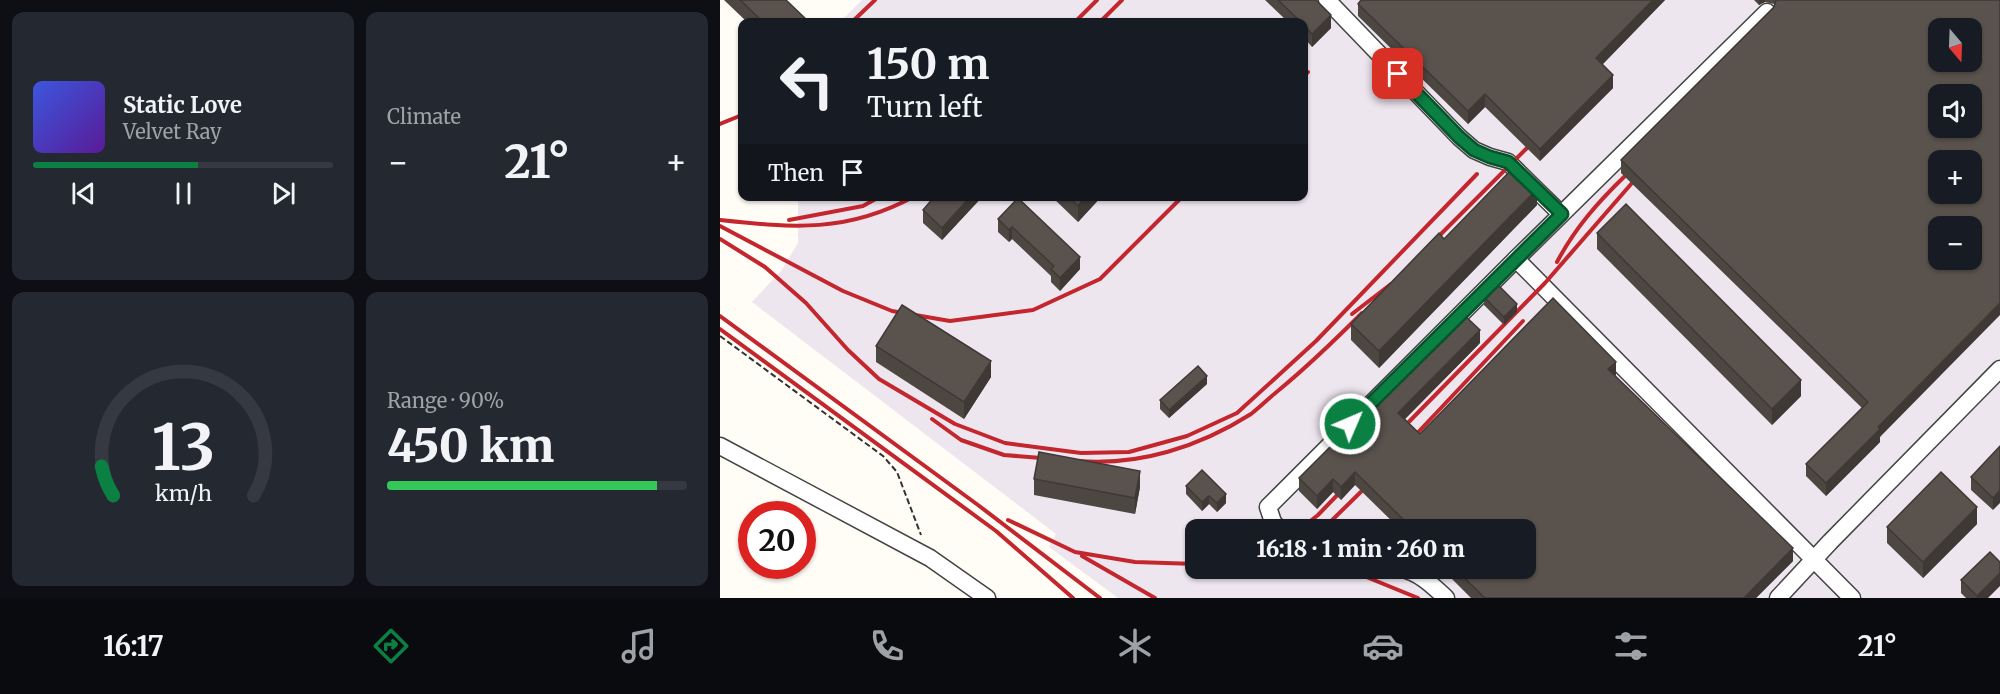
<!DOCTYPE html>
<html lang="en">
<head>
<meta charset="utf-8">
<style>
	:root { --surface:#171b24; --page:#242831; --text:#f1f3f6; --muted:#9ea1a6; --line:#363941; --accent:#0b8043 }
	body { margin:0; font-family:Merriweather,serif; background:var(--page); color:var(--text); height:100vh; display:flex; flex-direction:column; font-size:22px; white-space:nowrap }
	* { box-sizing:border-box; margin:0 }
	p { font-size:20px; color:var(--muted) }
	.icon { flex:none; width:33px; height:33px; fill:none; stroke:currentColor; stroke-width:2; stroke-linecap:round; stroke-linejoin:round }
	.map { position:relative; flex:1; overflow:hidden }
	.sheet { display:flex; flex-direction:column; gap:12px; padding:12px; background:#0d0f14; width:720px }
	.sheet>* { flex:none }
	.top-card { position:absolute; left:18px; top:18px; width:570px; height:183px; border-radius:12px; box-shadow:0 2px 4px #0004; background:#171b24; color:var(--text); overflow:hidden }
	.needle { width:39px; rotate:161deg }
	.controls { position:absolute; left:1208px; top:18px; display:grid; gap:12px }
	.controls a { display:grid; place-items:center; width:54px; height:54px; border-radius:12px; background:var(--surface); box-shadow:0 2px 4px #0004; font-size:30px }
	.speed { position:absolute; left:18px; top:501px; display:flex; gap:12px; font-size:30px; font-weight:700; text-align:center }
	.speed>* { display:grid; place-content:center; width:78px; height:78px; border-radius:50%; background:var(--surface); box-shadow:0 2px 4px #0004; line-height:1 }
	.speed .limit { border:9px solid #d22; background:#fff; color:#111 }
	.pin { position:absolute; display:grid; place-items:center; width:51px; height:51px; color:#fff; margin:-26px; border-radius:12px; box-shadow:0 3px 9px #0006 }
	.me { position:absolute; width:66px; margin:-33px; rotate:45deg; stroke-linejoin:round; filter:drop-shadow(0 0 4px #0008) }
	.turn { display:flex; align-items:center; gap:21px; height:126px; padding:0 30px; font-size:27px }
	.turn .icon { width:78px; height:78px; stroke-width:2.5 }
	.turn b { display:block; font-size:42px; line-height:51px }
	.then { display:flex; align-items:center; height:57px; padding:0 30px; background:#0003; gap:12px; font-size:22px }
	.big { font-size:45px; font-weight:800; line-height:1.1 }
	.sheet .widget { flex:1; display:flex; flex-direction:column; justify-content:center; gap:9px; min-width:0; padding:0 21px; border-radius:12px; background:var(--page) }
	.sheet .dial { align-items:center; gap:0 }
	.dial svg { height:156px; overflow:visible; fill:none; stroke:var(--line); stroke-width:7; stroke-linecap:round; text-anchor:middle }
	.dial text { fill:var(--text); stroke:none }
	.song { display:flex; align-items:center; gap:18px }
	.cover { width:72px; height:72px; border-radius:9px; background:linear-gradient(135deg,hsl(230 70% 55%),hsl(270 70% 35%)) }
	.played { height:6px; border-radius:3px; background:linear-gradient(90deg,var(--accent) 55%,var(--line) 55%) }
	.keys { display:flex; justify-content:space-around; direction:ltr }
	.heat { display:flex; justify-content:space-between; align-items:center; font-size:33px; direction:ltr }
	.charge { height:9px; border-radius:4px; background:linear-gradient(90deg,#34c759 90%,var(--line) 0) }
	.sheet .tiles { flex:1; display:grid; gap:12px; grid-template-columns:repeat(2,1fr) }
	.trip { position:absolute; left:465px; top:519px; width:351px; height:60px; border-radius:12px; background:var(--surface); box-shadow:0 2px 4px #0004; font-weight:800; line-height:60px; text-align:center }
	.dock { display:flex; height:96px; justify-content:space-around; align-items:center; background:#090b0e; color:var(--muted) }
	.dock .icon { width:42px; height:42px }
	.dock .active { color:var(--accent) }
	.dock b { font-size:27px; color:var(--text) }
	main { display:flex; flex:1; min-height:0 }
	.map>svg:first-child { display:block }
	.industrial { fill:#eee6ef; fill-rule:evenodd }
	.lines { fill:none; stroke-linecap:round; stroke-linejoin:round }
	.minor-casing { stroke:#444; stroke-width:19 }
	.path { stroke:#333; stroke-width:2; stroke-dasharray:6 3; stroke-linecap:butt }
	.minor { stroke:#fff; stroke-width:16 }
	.rail { stroke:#c4262e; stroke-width:4 }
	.wall { fill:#4d4742 }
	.shaded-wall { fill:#3f3936 }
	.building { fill:#5a524d; stroke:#3f3936; stroke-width:1.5; fill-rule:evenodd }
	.route-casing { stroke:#07532c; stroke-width:15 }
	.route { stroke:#0b8043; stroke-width:10 }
</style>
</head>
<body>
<main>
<section class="sheet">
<div class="tiles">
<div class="widget">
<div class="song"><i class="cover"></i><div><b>Static Love</b><p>Velvet Ray</p></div></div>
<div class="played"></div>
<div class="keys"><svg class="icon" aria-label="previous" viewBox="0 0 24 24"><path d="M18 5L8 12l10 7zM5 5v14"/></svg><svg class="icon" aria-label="pause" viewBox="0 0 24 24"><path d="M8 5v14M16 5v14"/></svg><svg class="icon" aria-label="next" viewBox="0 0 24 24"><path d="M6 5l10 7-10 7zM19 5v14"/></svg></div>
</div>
<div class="widget"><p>Climate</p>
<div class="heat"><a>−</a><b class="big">21°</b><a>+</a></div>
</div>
<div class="widget dial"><svg viewBox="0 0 100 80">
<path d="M14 69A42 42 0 1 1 86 69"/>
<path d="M14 69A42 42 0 0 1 8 54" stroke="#0b8043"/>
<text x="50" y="56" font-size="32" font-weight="700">13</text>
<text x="50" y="72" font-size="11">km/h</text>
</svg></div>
<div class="widget"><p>Range · 90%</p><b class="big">450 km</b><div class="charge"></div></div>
</div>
</section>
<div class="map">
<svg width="1280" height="598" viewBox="0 0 1280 598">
	<rect width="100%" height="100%" fill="#fffdf5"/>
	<path class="industrial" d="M 142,0 L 1280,0 L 1280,598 L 398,598 L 329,547 L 336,534 L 32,302 L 61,271 L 78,243 L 78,197 L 584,196 L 584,22 L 120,22 ZM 1218,28 L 1251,28 L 1251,62 L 1218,62 ZM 1218,94 L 1251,94 L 1251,128 L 1218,128 ZM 1218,160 L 1251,160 L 1251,194 L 1218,194 ZM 1218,226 L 1251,226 L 1251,260 L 1218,260 ZM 476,530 L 806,530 L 806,568 L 476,568 Z"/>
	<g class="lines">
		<defs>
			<g id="minor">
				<polyline points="607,0 739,137 754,150 770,157 788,162 841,214"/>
				<polyline points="796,259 1132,598"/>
				<polyline points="0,446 210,558 267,598"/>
				<polyline points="560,530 553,522 548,507 796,259 1047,12"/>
				<path d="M 680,568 C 700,573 711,584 726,598"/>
				<polyline points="1058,598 1110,542 1280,369"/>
			</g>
		</defs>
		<use href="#minor" class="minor-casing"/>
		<polyline class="path" points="0,336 163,456 177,472 201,535"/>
		<use href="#minor" class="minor"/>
		<g class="rail">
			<polyline points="132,22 155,0"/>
			<polyline points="355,22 377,0"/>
			<polyline points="380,22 402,0"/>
			<polyline points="584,76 588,72"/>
			<polyline points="0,124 22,115"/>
			<path d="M 0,220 C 74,228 127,233 195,196"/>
			<polyline points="69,220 143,206 161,196"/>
			<polyline points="0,226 123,291 172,311 230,321 313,310 380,279 463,196"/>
			<polyline points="0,239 45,267 86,303 128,350 159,379 235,424 285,443 361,453 409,452 467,436 517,413 596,341 757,174"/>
			<polyline points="708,247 807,148"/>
			<path d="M 837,262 C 855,228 878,202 905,176"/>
			<polyline points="632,314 671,284"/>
			<polyline points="0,316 258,505 380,598"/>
			<polyline points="0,329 276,531 353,598"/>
			<polyline points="212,419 241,440 284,455 334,459"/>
			<polyline points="678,433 825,283 912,183"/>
			<polyline points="687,444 803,321"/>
			<path d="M 358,461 C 419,466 479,447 531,414 C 540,407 549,398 559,390 C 588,366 615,340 642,313"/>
			<polyline points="288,520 355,552 415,562 476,564"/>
			<polyline points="579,530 598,515 627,485"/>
			<polyline points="602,530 654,479"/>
			<polyline points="362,556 435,598"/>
			<polyline points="598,568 644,576 698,598"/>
		</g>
	</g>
	<g class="wall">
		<polygon points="4,0 66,0 89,22 27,22"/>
		<polygon points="545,0 596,0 611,28 592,47 584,38 584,22 568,22"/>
		<polygon points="641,0 945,0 882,65 893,88 820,161 765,107 748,124 638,16 638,4"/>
		<polygon points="1034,0 1280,0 1160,437 1160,442 1106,496 1086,476 1086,464 1142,408 901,173 901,160 1054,7 1054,4 1045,2 1039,5"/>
		<polygon points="263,196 222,240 203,223 203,210"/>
		<polygon points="331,196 382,196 358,222"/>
		<polygon points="298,198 360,269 340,291 331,282 331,276 292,239 289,242 278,232 278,219"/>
		<polygon points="817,205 659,368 631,340 631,324 724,239"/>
		<polygon points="877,233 1081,396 1052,425 877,249"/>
		<polygon points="764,297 797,312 784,325 764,305"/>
		<polygon points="760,343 685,419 700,434 896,375 895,376 1073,561 1036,598 751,598 721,568 806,568 806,530 681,530 635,485 621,500 613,492 597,509 579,491 579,478"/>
		<polygon points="156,346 271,377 244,419 156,362"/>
		<polygon points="487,384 449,418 440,409 440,400"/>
		<polygon points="1280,446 1273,510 1251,490 1251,477"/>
		<polygon points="314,479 420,487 415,514 314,495"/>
		<polygon points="466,486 506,503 497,512 489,504 482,511 466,494"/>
		<polygon points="1257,524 1203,578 1167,543 1167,527"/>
		<polygon points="1241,580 1268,598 1246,598 1241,593"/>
	</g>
	<g class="shaded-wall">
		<polygon points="933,0 945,0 876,71 876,58"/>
		<polygon points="1039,0 1045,0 1045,2 1039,5"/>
		<polygon points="611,15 611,28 592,47 592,34"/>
		<polygon points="893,75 893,88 820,161 820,149"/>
		<polygon points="765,94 765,107 748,124 748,111"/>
		<polygon points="817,189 817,205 659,368 659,351"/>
		<polygon points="251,196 263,196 222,240 222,228"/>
		<polygon points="366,196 382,196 358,222 358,206"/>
		<polygon points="292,227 292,239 289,242 289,230"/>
		<polygon points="360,257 360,269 340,291 340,278"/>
		<polygon points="1280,303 1280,315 1160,437 1160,442 1106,496 1106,483 1158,427"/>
		<polygon points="797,304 797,312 784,325 784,317"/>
		<polygon points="760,330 760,343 678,426 678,413"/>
		<polygon points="271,361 271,377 244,419 244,402"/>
		<polygon points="896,362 896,375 888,382 888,369"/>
		<polygon points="487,376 487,384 449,418 449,410"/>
		<polygon points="1081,380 1081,396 1052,425 1052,409"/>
		<polygon points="420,471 420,487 415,514 415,498"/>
		<polygon points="635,472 635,485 621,500 621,487"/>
		<polygon points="613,479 613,492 597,509 597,496"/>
		<polygon points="1280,490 1280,503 1273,510 1273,498"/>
		<polygon points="506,494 506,503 497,512 497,503"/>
		<polygon points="489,496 489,504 482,511 482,502"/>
		<polygon points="1257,507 1257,524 1203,578 1203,562"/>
		<polygon points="1073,548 1073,561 1036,598 1024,598"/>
		<polygon points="1280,573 1280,586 1268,598 1257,598 1257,596"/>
	</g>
	<g class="building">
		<polygon points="20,0 66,0 89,22 43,22"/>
		<polygon points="558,0 596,0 611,15 592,34 584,25 584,22 581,22"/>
		<polygon points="641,0 933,0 876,58 893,75 820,149 765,94 748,111 638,4"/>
		<path d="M 1056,0 L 1280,0 L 1280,303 L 1158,427 L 1160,429 L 1106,483 L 1086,464 L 1148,402 L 901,160 L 1054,7 ZM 1218,28 L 1251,28 L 1251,62 L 1218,62 ZM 1218,94 L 1251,94 L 1251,128 L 1218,128 ZM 1218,160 L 1251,160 L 1251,194 L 1218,194 ZM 1218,226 L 1251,226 L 1251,260 L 1218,260 Z"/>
		<polygon points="794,167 817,189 659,351 631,324 719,233 724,239"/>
		<polygon points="215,196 251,196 222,228 203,210"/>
		<polygon points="348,196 366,196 358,206"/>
		<polygon points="298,198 360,257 340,278 331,269 334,266 292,227 289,230 278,219"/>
		<polygon points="906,204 1081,380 1052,409 877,233"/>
		<polygon points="777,284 797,304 784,317 764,297"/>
		<polygon points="833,298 896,362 888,369 1073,548 1024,598 765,598 734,568 806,568 806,530 694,530 635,472 621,487 613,479 597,496 579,478 743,314 760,330 678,413 700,434"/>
		<polygon points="182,305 271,361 244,402 156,346"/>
		<polygon points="478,366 487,376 449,410 440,400"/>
		<polygon points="1280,446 1280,490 1273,498 1251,477"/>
		<polygon points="319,452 420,471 415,498 314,479"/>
		<polygon points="482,470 506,494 497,503 489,496 482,502 466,486"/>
		<polygon points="1221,472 1257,507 1203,562 1167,527"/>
		<polygon points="1270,552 1280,562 1280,573 1257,596 1241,580"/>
	</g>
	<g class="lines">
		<defs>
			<polyline id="route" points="630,424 842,214 788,162 770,157 754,150 739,137 678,74"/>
		</defs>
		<use href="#route" class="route-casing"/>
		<use href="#route" class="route"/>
	</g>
</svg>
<div class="controls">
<a><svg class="needle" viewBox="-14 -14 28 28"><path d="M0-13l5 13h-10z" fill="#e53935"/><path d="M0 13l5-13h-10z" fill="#9ea1a6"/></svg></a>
<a><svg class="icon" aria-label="sound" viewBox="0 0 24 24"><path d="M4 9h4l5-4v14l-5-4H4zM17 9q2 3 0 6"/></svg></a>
<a>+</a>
<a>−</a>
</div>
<div class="speed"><div class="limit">20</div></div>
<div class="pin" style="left:678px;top:74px;background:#d93025"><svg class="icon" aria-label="arrive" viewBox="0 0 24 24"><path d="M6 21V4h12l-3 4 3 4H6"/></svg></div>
<svg class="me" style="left:630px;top:424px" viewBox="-20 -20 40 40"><circle r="17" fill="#0b8043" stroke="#fff" stroke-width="3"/><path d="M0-11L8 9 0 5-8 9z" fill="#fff"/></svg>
<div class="trip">16:18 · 1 min · 260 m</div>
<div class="top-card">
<div class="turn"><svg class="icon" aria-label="left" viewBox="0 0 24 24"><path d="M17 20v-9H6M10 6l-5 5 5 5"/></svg><div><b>150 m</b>Turn left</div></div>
<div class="then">Then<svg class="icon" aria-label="arrive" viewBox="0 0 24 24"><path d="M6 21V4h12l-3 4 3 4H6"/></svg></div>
</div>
</div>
</main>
<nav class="dock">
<b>16:17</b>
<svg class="icon active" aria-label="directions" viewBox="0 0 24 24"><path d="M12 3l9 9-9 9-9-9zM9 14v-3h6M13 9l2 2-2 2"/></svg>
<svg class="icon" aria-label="music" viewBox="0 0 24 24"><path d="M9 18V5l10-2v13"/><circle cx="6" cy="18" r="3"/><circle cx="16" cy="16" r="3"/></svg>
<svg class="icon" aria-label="phone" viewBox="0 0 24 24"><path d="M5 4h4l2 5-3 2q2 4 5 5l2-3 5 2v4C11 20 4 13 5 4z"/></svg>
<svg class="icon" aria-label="climate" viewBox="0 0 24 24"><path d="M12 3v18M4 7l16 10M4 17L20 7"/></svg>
<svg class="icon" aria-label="car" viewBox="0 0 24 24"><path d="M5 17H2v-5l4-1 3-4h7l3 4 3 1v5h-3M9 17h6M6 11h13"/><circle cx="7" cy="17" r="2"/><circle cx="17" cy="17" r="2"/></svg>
<svg class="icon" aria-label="filters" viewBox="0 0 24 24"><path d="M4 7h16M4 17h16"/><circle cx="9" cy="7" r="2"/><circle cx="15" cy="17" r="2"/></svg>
<b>21°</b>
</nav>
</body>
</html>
